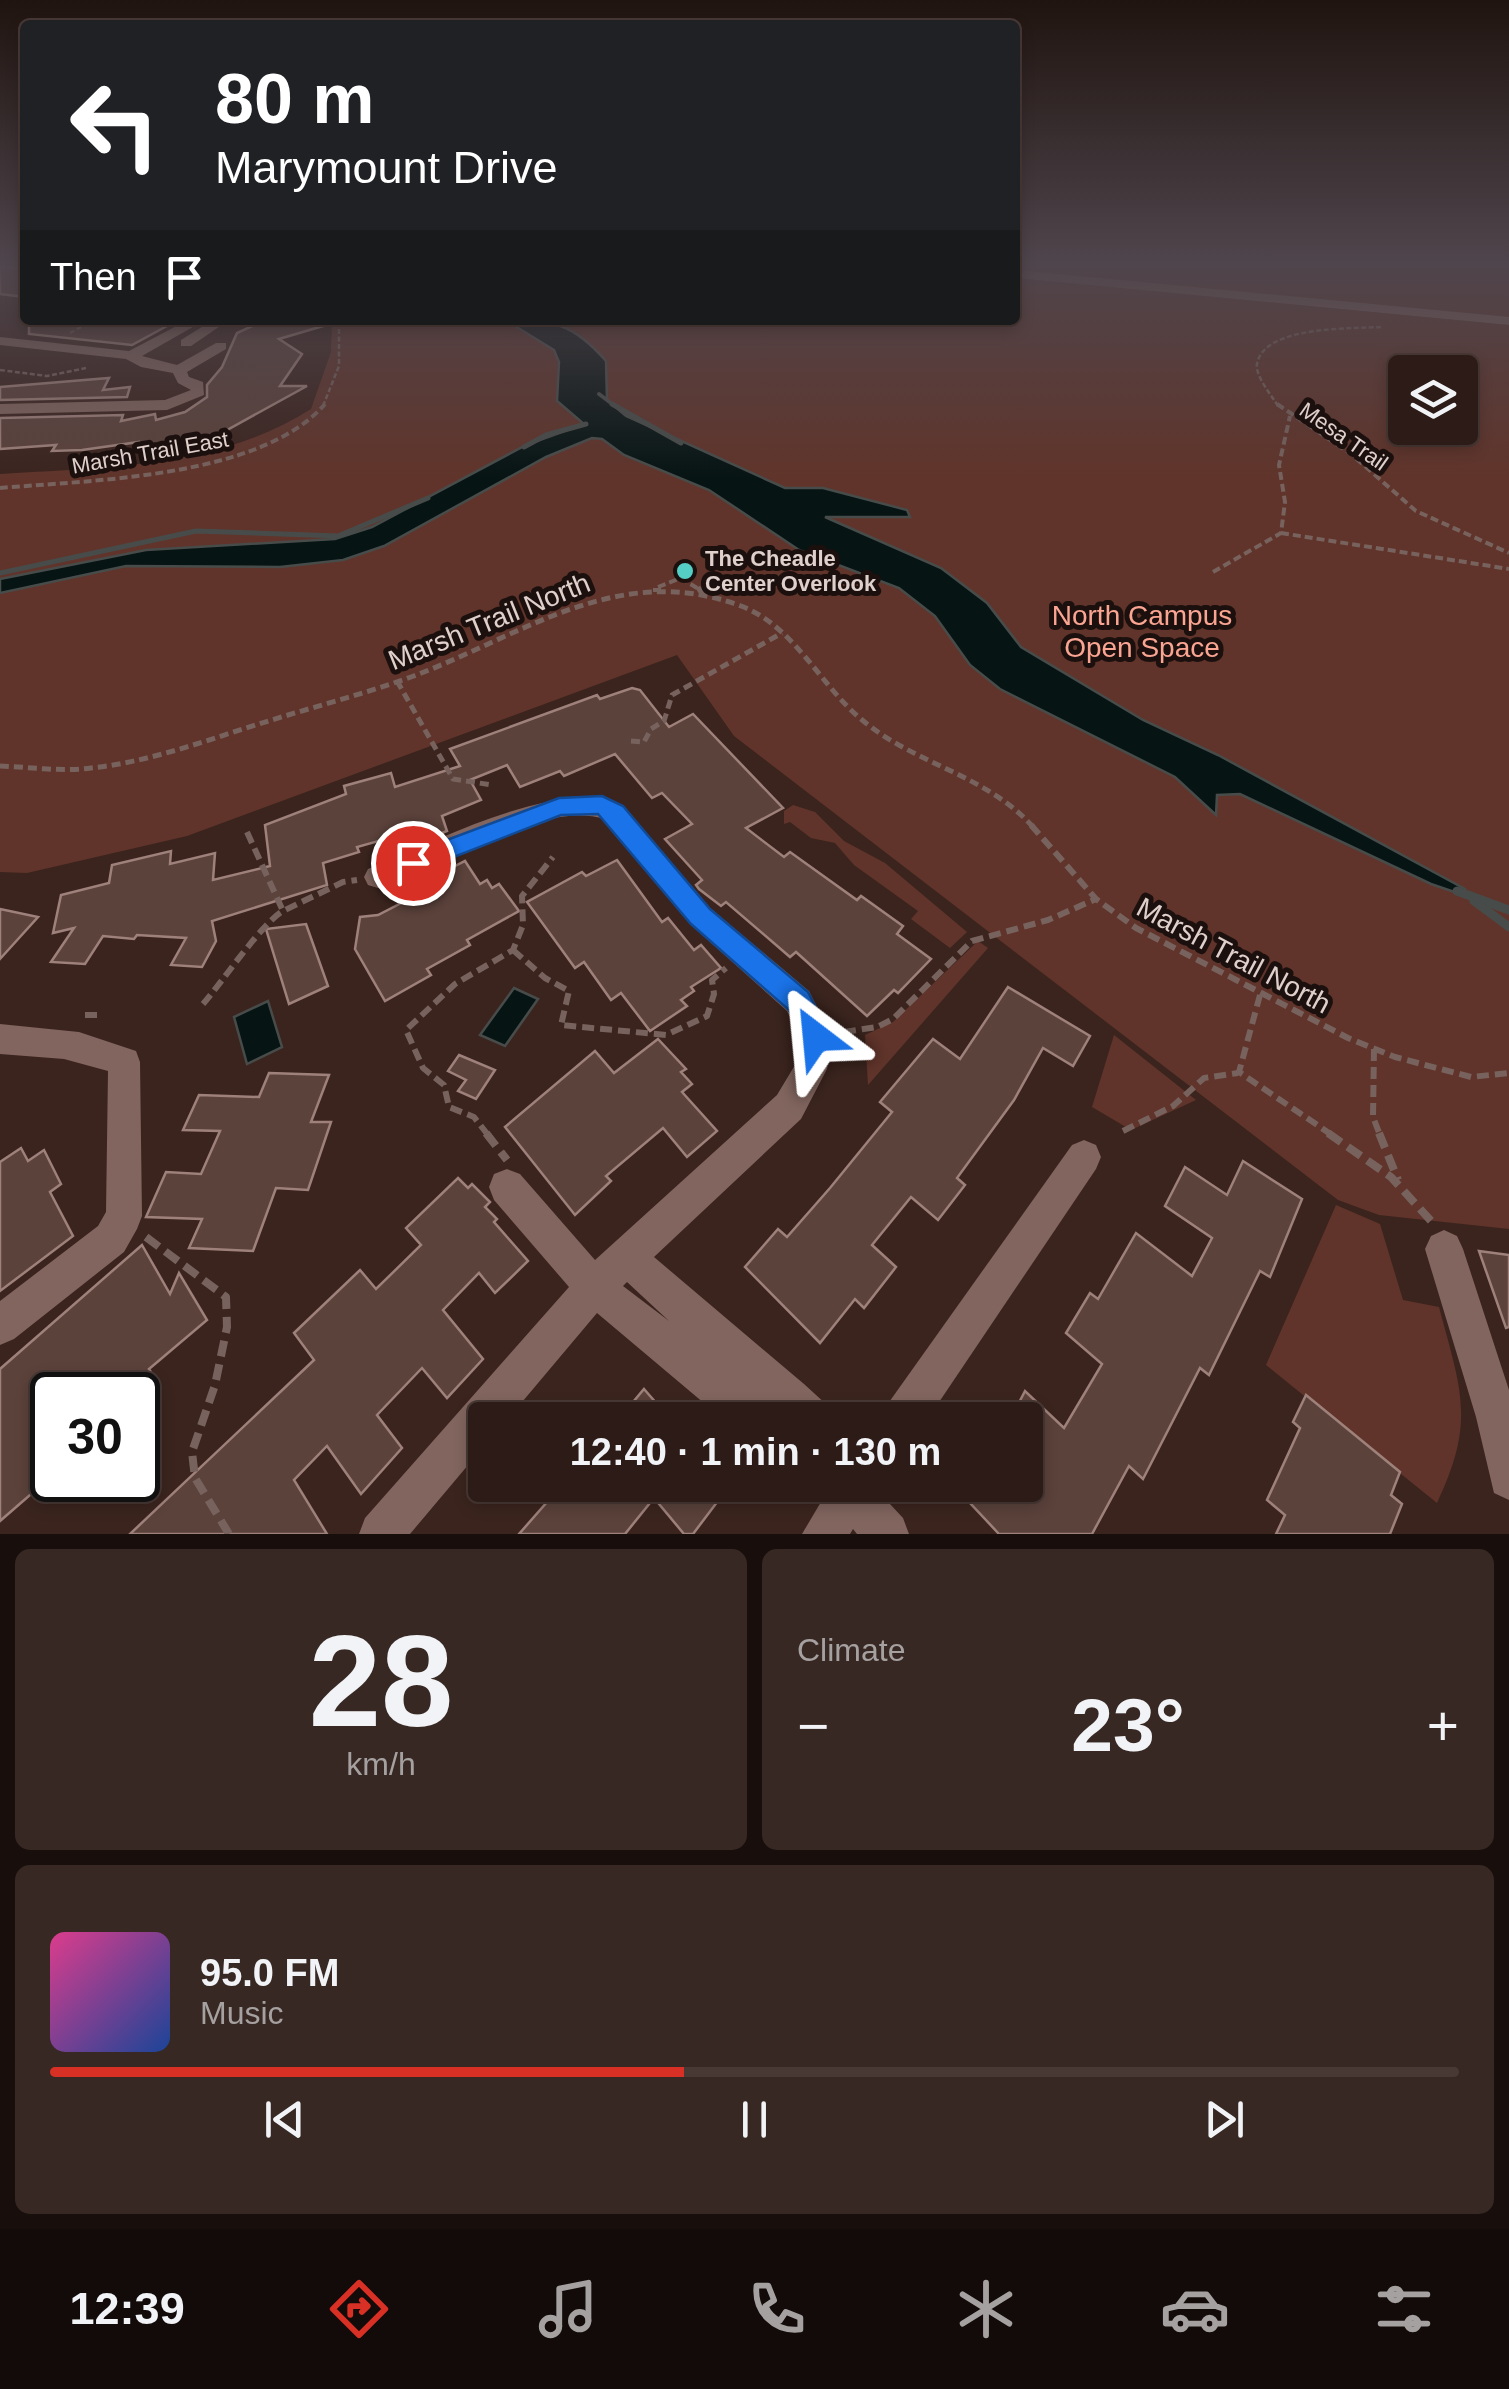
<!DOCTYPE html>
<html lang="en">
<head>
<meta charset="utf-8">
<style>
	:root { --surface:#2c1b16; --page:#382823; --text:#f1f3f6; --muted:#a6a1a1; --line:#483935; --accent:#d93025 }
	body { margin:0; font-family:Helvetica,sans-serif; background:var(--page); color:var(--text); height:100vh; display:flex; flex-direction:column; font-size:38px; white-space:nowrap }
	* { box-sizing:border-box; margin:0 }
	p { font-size:32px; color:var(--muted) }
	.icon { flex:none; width:55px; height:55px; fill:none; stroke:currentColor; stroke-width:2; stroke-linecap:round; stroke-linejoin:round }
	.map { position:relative; height:1534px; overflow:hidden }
	.panel { display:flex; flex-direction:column; gap:15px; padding:15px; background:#180f0c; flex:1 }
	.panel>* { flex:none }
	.top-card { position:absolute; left:20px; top:20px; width:1000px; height:305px; border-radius:10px; box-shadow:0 5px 15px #0003,0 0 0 2px var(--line); background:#202124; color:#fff; overflow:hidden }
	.controls { position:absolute; left:1388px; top:355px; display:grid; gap:20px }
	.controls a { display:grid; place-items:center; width:90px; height:90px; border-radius:10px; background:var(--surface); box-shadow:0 5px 15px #0003,0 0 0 2px var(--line); font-size:50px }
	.speed { position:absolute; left:30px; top:1372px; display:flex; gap:20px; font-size:50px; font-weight:700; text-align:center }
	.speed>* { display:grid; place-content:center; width:130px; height:130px; border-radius:50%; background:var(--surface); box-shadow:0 5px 15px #0003,0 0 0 2px var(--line); line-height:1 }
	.speed .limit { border:5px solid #111; border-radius:15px; background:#fff; color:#111 }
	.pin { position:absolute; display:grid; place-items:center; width:85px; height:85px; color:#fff; margin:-42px; border:5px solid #fff; border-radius:50%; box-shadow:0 2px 10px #0007 }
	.me { position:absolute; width:110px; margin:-55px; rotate:331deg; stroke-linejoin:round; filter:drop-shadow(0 0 8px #0008) }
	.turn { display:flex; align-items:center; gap:35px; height:210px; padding:0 30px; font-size:45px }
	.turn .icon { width:130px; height:130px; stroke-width:2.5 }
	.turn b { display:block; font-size:70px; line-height:85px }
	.then { display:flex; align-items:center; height:95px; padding:0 30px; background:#0003; gap:20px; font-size:38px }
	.big { font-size:75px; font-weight:800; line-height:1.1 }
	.panel .tile { flex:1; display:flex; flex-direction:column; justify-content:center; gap:15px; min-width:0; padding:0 35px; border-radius:15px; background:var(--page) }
	.panel .dial { align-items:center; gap:0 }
	.dial b { font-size:130px; line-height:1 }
	.song { display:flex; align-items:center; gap:30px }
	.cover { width:120px; height:120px; border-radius:15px; background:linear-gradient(135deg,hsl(330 70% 55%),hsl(220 70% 35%)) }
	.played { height:10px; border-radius:5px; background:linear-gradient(90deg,var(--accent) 45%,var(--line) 45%) }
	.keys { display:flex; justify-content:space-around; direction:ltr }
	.heat { display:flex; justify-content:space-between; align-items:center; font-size:55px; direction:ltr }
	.panel .tiles { flex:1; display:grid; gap:15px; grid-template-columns:1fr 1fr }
	.tile:last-child { grid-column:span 2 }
	.trip { position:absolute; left:468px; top:1402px; width:575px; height:100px; border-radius:10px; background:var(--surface); box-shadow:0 5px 15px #0003,0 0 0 2px var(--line); font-weight:800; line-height:100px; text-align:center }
	.tab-bar { display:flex; height:160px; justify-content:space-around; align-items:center; background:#120b09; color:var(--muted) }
	.tab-bar .icon { width:70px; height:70px }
	.tab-bar .active { color:var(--accent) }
	.tab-bar b { font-size:45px; color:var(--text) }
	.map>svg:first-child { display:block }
	.green { fill:#60342a; fill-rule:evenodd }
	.water { fill:#061413; stroke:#474c4a; stroke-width:2.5 }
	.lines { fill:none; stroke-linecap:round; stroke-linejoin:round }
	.stream-far2 { stroke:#474c4a; stroke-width:4 }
	.stream-far1 { stroke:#474c4a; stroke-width:5 }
	.stream { stroke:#474c4a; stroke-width:9 }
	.building { fill:#5b423b; stroke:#9e817a; stroke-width:2.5 }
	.path-far4 { stroke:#77625d; stroke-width:2.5; stroke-dasharray:5 2.5; stroke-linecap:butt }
	.path-far3 { stroke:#77625d; stroke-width:4; stroke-dasharray:8 4; stroke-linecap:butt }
	.path-far2 { stroke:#77625d; stroke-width:5; stroke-dasharray:9 5; stroke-linecap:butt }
	.path-far1 { stroke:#77625d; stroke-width:6; stroke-dasharray:12 6; stroke-linecap:butt }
	.path { stroke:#77625d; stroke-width:8; stroke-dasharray:16 8; stroke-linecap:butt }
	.minor { fill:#81655e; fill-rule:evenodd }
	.route { fill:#1a73e8; stroke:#114b97; stroke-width:2.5 }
	.poi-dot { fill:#55cec5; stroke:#1b100e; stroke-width:4 }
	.labels { text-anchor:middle; stroke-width:10; stroke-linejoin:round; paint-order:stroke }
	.far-street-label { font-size:22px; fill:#e0d0cc; stroke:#1b100e }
	.far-poi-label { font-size:22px; font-weight:bold; fill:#e0d0cc; stroke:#1b100e; text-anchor:start }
	.park-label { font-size:28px; fill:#faa592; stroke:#1b100e }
	.street-label { font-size:28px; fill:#e0d0cc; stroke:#1b100e }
</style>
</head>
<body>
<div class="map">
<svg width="1509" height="1534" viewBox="0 0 1509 1534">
	<rect width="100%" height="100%" fill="#3b241e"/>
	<g class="green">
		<polygon points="1015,264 1509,264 1509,319 1015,272"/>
		<path d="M 1015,278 L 1509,325 L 1509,1229 L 1379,1215 L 1338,1200 L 734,736 L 677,655 L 187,836 L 27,873 L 0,872 L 0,474 C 105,467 219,468 311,409 L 331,352 L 332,320 L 1015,320 ZM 1405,372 L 1460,372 L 1460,428 L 1405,428 Z"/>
		<polygon points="793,805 815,812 844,841 885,863 967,932 950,948 911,919 918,911 854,865 835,843 811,838 790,822 784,824 784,811"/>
		<polygon points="978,941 988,948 868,1085 865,1035 893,1022"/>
		<polygon points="1114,1035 1196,1100 1131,1130 1092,1107"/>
		<path d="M 1336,1205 L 1380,1224 L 1403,1300 L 1439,1307 C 1461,1390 1476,1421 1437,1503 L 1266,1365 Z"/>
	</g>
	<g class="water">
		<path d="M 505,320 C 553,320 573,323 606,361 L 607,400 L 626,416 L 785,488 L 823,488 L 907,510 L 910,517 L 825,517 L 941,568 L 987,603 L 1021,647 L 1143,720 L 1218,755 L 1465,889 L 1466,896 L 1431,884 L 1240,794 L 1217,795 L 1216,815 L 1175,777 L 1000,689 L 970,665 L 935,616 L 899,588 L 799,550 L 709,490 L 624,455 L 602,439 L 592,438 L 546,457 L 384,546 L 343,560 L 280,567 L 126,566 L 0,593 L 0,579 L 146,550 L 335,539 L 372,527 L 526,445 L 584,424 L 557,401 L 559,362 L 554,350 Z"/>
		<polygon points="514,988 538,999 505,1046 480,1035"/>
		<polygon points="268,1001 282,1047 247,1064 234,1017"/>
	</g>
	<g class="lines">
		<polyline class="stream-far2" points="599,394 615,406"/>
		<g class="stream-far1">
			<polyline points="612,404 681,443"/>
			<polyline points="524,447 546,435 586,424"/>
			<polyline points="0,573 196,531 338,536 428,498"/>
		</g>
		<g class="stream">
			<polyline points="1457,891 1509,910"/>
			<polyline points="1474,901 1509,927"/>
		</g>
	</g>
	<g class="building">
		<polygon points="0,266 25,269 25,297 0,294"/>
		<polygon points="29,320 178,320 132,345 29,334"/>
		<polygon points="266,320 322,320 323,326 279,339 302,354 280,386 307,386 227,430 191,441 140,446 139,442 82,450 52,451 56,445 0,449 0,418 123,415 121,421 155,414 156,420 185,412 207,397 207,385 222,367 237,333"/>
		<polygon points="109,378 103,390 130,387 127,397 0,400 0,387"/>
		<polygon points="632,688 640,690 669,727 693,714 783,808 746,828 784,857 790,852 857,900 861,896 903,926 897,934 931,959 898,993 894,990 867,1016 796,952 790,957 726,902 721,906 699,889 696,885 702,880 665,839 692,824 662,793 652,798 615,754 564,776 560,771 520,787 507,765 470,780 481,800 442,816 447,831 417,843 414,831 357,847 359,852 323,863 327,885 212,921 216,941 202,967 171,965 186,938 137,935 134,939 103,936 85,964 51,962 74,928 53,933 61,895 109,883 112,865 171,851 170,864 215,853 213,880 270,866 265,825 346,794 344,786 391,773 395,787 460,766 450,749 597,695 600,699"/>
		<polygon points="617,860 662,922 668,918 694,950 701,945 721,968 691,987 694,991 681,1000 687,1006 650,1031 621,993 611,1000 584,962 575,968 527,902 582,872 586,876"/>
		<polygon points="465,861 480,884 487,880 492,888 499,884 519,911 467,940 470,945 427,969 431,975 385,1001 355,949 360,917 378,915 440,883 436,876"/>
		<polygon points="0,909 38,917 0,959"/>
		<polygon points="306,924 328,986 289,1004 266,929"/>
		<polygon points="1008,987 1090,1036 1073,1066 1043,1048 1014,1100 957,1178 965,1185 938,1220 911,1197 872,1245 896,1267 864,1308 855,1299 820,1343 745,1267 778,1229 787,1237 830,1188 892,1112 880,1102 933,1039 960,1059"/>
		<polygon points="658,1039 686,1069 681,1072 692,1084 682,1092 717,1131 687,1157 663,1128 606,1176 611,1181 575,1215 505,1127 595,1051 614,1073"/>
		<polygon points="459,1055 495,1070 476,1099 458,1091 466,1080 448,1071"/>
		<polygon points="269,1073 329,1075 311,1122 331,1122 308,1190 276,1188 253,1251 189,1248 202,1219 146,1217 166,1172 201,1174 220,1131 183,1130 199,1095 259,1097"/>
		<polygon points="21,1148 28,1161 44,1150 61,1184 50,1192 73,1236 0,1291 0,1162"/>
		<polygon points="1243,1161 1302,1199 1270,1277 1260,1271 1209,1375 1200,1368 1143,1479 1129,1466 1092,1534 999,1534 971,1504 983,1485 1025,1485 1025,1420 1010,1420 1025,1391 1064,1428 1102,1364 1066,1333 1090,1293 1098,1299 1136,1233 1192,1276 1212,1238 1165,1206 1185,1167 1227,1195"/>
		<polygon points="458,1178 468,1188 472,1184 490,1202 485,1207 497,1219 494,1222 528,1261 495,1293 479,1273 443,1310 483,1359 447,1398 422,1368 377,1415 402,1448 361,1494 327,1446 294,1480 327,1534 130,1534 314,1360 294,1333 360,1270 376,1289 421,1245 406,1228"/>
		<polygon points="142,1245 170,1294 179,1273 207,1320 149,1369 154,1377 133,1395 52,1395 52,1476 0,1521 0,1369"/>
		<polygon points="1479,1251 1509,1255 1509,1327 1506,1328"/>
		<polygon points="644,1389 671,1420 618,1420"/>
		<polygon points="1306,1395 1400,1472 1391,1495 1402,1504 1390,1534 1276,1534 1285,1515 1267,1500 1300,1428 1293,1422"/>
		<polygon points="562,1485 730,1485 693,1534 684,1534 654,1498 625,1534 519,1534"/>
	</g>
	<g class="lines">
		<g class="path-far4">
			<polyline points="3,268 25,270"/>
			<polyline points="70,333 94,320"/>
			<polyline points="0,370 47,376 86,368"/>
			<polyline points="323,406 339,366 339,320"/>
			<path d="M 1278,406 C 1272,396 1255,376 1257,364 C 1264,325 1352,329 1381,327"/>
		</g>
		<g class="path-far3">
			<polyline points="1277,404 1351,454 1416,511 1509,553"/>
			<path d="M 0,488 C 92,480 261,478 325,404"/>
			<polyline points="1281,533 1509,569"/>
			<polyline points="1213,572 1281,533 1285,502 1279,465 1290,416"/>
			<polyline points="658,587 681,578 700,590"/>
			<polyline points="653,590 662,590"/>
		</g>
		<g class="path-far2">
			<polyline points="698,587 702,594"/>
			<polyline points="397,681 453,779 492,785"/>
			<polyline points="631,741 644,742 651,729 664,721 672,695 782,633"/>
			<path d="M 0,766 C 29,767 62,772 91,768 C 149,762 204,741 259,724 C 309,708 361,695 411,677 C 522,636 618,560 741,606 C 794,626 820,685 861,719 C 913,764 986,774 1033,827"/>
		</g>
		<g class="path-far1">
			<polyline points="1031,825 1096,899 1136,928 1348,1038 1395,1057 1471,1077 1509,1073"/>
			<polyline points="247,832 283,911 343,882 357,880"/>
			<polyline points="513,950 545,978 569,991 561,1025 666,1035 707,1016 714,994 712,980 726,968"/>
			<polyline points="1260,995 1239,1072 1332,1135"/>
			<path d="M 203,1004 C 223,981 262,923 283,911"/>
			<polyline points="85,1015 103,1015"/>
			<polyline points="844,1032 877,1027 893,1019 972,941 1048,920 1096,899"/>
			<polyline points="1374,1049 1373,1117 1380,1135"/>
			<polyline points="1123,1131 1173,1106 1204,1078 1238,1073"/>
			<polyline points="488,1135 474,1117 449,1107 444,1085 423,1068 406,1030 455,984 513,950 523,925 522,896 553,857"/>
		</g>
		<g class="path">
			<polyline points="486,1133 507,1160"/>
			<polyline points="1328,1133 1391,1177 1432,1222"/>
			<polyline points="1379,1133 1398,1180"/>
			<polyline points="146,1237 226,1297 227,1327 215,1385 192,1452 195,1478 229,1534"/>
		</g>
		<g class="minor">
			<polygon points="1015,270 1509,317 1509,325 1015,278"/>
			<polygon points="188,320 205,320 142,356 177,365 216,343 226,343 226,349 187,372 189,377 203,382 204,395 167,410 0,414 0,404 165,400 191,390 178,383 173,373 141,367 126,359 0,345 0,337 129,351"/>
			<polygon points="213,320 229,320 191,346 181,346 181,340"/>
			<path d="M 593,796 L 623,805 L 710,908 L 809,991 L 832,1037 L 827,1069 L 801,1119 L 654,1257 L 804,1384 L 827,1405 L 833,1420 L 782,1420 L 770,1409 L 775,1420 L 724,1420 L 597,1313 L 507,1420 L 485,1420 L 485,1445 L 410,1534 L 359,1534 L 365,1518 L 569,1287 L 494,1200 L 489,1187 L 494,1174 L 507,1169 L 520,1174 L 595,1260 L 777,1095 L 795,1065 L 800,1038 L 787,1011 L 690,924 L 605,819 C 540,799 440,868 378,888 L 368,885 L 364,877 L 368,869 C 441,839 513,800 593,796 ZM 627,1282 L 669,1321 L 623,1286 Z"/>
			<polygon points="0,1024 79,1032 136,1051 140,1062 142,1216 137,1229 124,1252 14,1339 0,1345 0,1301 98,1226 106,1212 108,1071 64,1059 0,1054"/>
			<polygon points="1084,1140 1096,1145 1101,1157 1096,1169 927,1420 881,1420 887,1405 1072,1145"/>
			<polygon points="1444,1230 1457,1236 1463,1249 1509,1390 1509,1500 1494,1493 1476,1417 1425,1249 1431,1236"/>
			<polygon points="831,1485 879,1485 877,1490 903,1518 909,1534 857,1534 853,1529 850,1534 802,1534"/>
		</g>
	</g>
	<linearGradient id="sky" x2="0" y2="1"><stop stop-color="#201410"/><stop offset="0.55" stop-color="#4f454c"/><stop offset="1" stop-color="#4f454c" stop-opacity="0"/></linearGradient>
	<rect width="1509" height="479" fill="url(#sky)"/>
	<polygon class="route" points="602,796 623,806 710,909 808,992 831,1037 827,1046 816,1050 806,1046 789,1010 691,924 598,814 561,815 413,873 401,863 404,856 559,798"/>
	<circle class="poi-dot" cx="685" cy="571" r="10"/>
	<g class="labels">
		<g class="far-street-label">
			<text transform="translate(1344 436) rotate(35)" y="8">Mesa Trail</text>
			<text transform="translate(150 452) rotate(-10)" y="8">Marsh Trail East</text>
		</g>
		<g class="far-poi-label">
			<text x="705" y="566">The Cheadle<tspan x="705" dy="25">Center Overlook</tspan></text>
		</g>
		<g class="park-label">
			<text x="1142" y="625">North Campus<tspan x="1142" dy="32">Open Space</tspan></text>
		</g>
		<g class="street-label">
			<text transform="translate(489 621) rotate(-22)" y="10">Marsh Trail North</text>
			<text transform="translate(1234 955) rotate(28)" y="10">Marsh Trail North</text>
		</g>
	</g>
</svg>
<div class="controls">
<a><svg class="icon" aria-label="layers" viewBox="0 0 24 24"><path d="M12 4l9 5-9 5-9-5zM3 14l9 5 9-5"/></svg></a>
</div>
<div class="speed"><div class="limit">30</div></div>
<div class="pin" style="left:413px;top:863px;background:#d93025"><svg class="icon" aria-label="arrive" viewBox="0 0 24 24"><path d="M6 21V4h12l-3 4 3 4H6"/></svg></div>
<svg class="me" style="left:816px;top:1037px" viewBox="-20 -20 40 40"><path d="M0-17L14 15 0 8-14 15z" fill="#1a73e8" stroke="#fff" stroke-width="4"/></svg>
<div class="trip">12:40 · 1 min · 130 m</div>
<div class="top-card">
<div class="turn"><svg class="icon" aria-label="left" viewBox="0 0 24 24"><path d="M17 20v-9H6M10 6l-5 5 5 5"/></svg><div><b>80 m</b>Marymount Drive</div></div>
<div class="then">Then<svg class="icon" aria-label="arrive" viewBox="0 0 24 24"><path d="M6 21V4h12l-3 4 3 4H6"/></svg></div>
</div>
</div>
<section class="panel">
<div class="tiles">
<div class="tile dial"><b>28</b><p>km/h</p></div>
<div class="tile"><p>Climate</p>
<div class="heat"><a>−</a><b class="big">23°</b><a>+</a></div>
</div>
<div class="tile">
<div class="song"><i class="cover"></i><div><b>95.0 FM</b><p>Music</p></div></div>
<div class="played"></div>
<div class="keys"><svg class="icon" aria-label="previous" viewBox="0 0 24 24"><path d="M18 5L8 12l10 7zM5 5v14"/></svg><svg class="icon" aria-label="pause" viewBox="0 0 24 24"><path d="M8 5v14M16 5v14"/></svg><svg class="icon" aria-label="next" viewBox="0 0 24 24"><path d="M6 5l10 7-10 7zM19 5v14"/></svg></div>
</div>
</div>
</section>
<nav class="tab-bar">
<b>12:39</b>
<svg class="icon active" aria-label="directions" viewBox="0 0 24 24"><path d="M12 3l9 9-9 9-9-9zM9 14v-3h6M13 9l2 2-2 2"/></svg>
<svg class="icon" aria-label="music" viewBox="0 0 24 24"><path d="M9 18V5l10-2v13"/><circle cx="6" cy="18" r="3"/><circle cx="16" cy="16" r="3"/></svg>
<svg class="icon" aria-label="phone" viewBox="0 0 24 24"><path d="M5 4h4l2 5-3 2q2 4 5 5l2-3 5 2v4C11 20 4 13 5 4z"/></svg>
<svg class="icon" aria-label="climate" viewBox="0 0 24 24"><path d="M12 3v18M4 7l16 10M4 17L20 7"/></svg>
<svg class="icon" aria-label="car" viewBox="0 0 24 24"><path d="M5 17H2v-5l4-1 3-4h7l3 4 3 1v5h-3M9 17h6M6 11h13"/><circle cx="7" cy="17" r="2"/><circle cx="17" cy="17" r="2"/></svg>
<svg class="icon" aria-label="filters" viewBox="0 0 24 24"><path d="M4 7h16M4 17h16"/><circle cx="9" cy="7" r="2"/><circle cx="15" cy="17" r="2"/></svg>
</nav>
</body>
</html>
